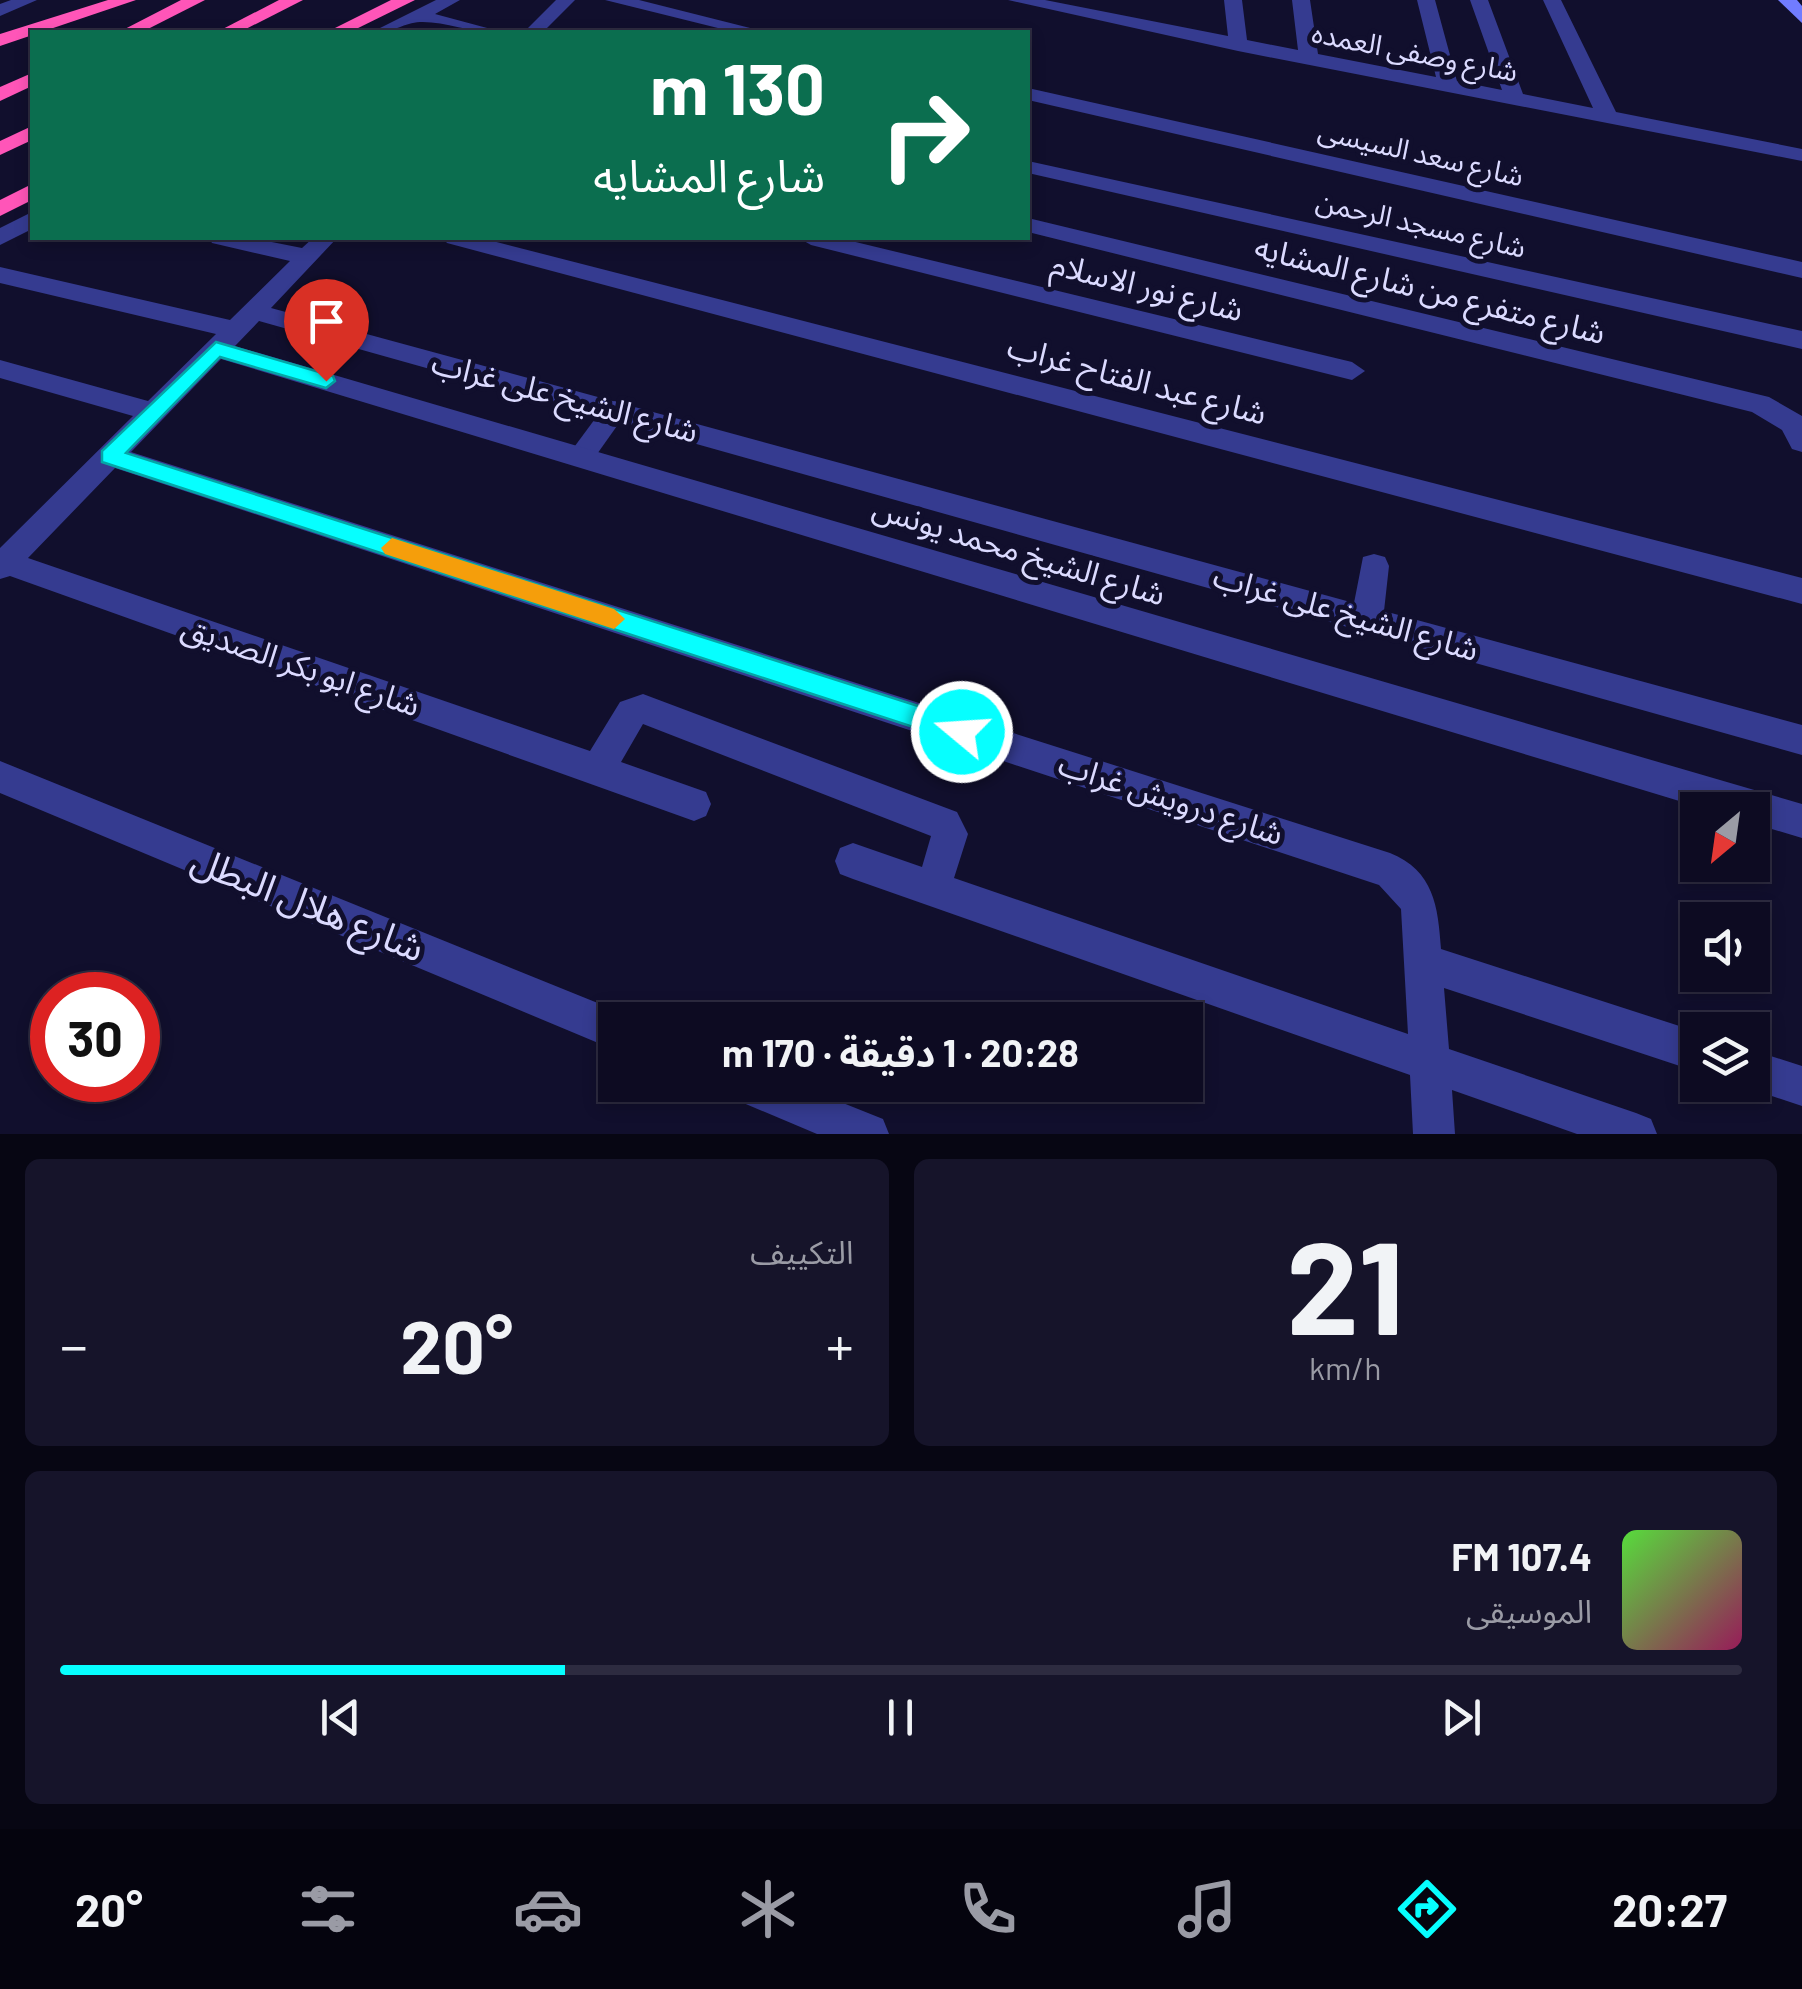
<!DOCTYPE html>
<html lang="ar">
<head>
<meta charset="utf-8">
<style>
	:root { --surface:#0d0b22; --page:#16142a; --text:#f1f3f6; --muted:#9a9ba5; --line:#2d2b40; --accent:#06ffff }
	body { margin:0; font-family:Barlow,"Noto Sans Arabic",sans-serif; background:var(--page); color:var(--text); direction:rtl; height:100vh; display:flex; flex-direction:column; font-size:38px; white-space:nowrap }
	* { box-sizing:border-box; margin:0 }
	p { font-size:32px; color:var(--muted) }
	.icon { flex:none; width:55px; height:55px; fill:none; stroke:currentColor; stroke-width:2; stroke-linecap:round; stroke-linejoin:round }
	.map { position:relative; height:1134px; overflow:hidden; direction:ltr }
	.drawer { display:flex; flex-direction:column; gap:25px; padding:25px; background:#070613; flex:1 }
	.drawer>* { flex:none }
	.guide { position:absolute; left:30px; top:30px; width:1000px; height:210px; border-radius:0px; box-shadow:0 5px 15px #0003,0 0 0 2px var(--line); direction:rtl; background:#0b6e4f; color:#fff; overflow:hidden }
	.needle { width:65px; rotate:209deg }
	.tools { position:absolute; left:1680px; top:792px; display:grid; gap:20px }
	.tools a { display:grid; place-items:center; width:90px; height:90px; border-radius:0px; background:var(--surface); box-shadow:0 5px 15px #0003,0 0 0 2px var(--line); font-size:50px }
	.speed { position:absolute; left:30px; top:972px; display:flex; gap:20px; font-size:50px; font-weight:700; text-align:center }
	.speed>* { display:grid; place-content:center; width:130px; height:130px; border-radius:50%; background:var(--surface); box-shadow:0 5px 15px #0003,0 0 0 2px var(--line); line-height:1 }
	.speed .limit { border:15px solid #d22; background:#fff; color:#111 }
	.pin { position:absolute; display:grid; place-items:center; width:85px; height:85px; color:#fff; margin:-102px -42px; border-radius:50% 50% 50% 0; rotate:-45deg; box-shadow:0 0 10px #0007 }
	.pin .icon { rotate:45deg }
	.me { position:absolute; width:110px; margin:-55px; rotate:288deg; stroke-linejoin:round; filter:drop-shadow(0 0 8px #0008) }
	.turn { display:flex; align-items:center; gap:35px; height:210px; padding:0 40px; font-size:45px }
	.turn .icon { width:130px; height:130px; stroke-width:2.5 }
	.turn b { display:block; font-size:70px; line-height:85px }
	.big { font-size:75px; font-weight:700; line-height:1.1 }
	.drawer .tile { flex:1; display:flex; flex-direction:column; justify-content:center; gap:15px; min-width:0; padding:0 35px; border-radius:15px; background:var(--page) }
	.drawer .dial { align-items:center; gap:0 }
	.dial b { font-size:130px; line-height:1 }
	.song { display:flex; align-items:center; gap:30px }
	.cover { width:120px; height:120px; border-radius:15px; background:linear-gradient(135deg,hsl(110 70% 55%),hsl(330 70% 35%)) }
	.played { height:10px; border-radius:5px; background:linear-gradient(90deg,var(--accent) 30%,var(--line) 30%) }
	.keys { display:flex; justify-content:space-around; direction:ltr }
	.heat { display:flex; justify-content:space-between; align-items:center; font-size:55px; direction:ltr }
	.drawer .tiles { flex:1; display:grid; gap:25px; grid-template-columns:1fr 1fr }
	.tile:last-child { grid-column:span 2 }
	.trip { position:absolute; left:598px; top:1002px; width:605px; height:100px; border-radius:0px; background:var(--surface); box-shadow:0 5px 15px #0003,0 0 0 2px var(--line); font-weight:700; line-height:100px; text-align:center; direction:rtl }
	.tab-bar { display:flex; height:160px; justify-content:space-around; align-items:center; background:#05040e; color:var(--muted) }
	.tab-bar .icon { width:70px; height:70px }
	.tab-bar .on { color:var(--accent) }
	.tab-bar b { font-size:45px; color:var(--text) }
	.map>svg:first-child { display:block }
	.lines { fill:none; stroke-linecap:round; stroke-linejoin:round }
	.lane { fill:#353b90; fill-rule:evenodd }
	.street { fill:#353b90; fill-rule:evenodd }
	.secondary { fill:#717cff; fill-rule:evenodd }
	.highway { fill:#ff55b8; fill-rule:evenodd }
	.route { fill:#06ffff; stroke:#04a6a6; stroke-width:2.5 }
	.slow { fill:#f59e0b }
	.labels { text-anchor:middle; stroke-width:10; stroke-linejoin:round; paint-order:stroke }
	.far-street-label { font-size:28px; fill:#dbdaff; stroke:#110f2d }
	.street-label { font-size:32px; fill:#dbdaff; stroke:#110f2d }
	.near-street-label { font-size:38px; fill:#dbdaff; stroke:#110f2d }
</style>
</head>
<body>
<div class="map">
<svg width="1802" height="1134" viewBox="0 0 1802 1134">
	<rect width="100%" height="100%" fill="#110f2d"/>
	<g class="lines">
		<polygon class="lane" points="615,401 627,410 624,416 590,464 572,464 568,457 572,450 606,404"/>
		<g class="street">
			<polygon points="11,0 37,0 0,16 0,4"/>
			<path d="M 436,0 L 460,0 L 435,14 L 502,32 C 474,34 445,21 420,22 C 403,23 394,33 372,32 Z"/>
			<polygon points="556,0 575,0 543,32 524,32"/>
			<polygon points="605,0 639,0 766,32 734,32"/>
			<polygon points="1008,0 1045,0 1228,36 1224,0 1242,0 1247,40 1298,50 1292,0 1310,0 1318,54 1436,77 1417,0 1435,0 1457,81 1502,90 1470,0 1488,0 1523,94 1593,108 1543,0 1561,0 1616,112 1802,149 1802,161 1238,51"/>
			<polygon points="1028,88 1802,262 1802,278 1028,100"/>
			<polygon points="1028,161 1802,331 1802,349 1028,173"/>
			<polygon points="32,212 32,229 0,245 0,228"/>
			<polygon points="1028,218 1769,397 1802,416 1802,452 1792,449 1782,430 1752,412 1028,232"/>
			<path d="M 209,238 L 252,238 L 302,248 L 313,238 L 337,238 L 271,308 L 1354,603 L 1363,557 L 1374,554 L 1385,557 L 1389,566 L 1384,611 L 1802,725 L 1802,755 L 259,321 L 235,346 L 1802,804 L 1802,838 L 1752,823 L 1752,810 L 1709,810 L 221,359 L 131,452 L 1390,853 C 1434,871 1438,906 1441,949 L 1698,1032 L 1698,1072 L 1444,988 L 1449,1049 L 1636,1113 L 1651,1119 L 1657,1134 L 1577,1134 L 1452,1090 L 1455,1134 L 1413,1134 L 1410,1075 L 853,879 L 840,874 L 835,861 L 840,848 L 853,843 L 922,867 L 931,836 L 643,724 L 621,762 L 706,792 L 711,804 L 706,816 L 694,821 L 10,576 L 0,579 L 0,548 L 133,416 L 0,378 L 0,360 L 148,401 L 216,334 L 0,283 L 0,267 L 230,320 L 290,261 L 212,243 ZM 115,468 L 1379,885 L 1401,909 L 1408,1034 L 954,878 L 968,834 L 957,812 L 643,694 L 620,702 L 590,751 L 28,558 Z"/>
			<polygon points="443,238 481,238 1802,578 1802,604 447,243"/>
			<polygon points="799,238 839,238 1352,362 1365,371 1352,380 811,245"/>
			<polygon points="0,761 615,1010 631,1020 615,1020 615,1050 0,793"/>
			<polygon points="1752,1050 1802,1066 1802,1106 1739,1085 1752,1085"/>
			<polygon points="728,1085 798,1085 883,1119 889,1134 817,1134 734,1099"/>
		</g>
		<polygon class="secondary" points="1778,0 1797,0 1802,6 1802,23"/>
		<g class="highway">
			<polygon points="108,0 136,0 0,46 0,34"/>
			<polygon points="181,0 205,0 142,32 119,32"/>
			<polygon points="279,0 303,0 240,32 217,32"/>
			<polygon points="391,0 415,0 350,32 327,32"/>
			<polygon points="32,73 32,86 0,101 0,87"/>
			<polygon points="32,126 32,140 0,155 0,141"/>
			<polygon points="32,184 32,200 0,216 0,200"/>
		</g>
	</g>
	<polygon class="route" points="216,342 333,376 335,381 326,388 220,357 126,453 962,720 971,724 975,732 971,740 962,743 102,462 102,451"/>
	<polygon class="slow" points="392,538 614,609 625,619 614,629 385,554 381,548"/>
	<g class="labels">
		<g class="far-street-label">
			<text transform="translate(1415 52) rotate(11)" y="10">شارع وصفى العمده</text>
			<text transform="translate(1421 153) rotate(13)" y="10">شارع سعد السيسى</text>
			<text transform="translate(1421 224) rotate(13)" y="10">شارع مسجد الرحمن</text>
		</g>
		<g class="street-label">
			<text transform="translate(1147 287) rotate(14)" y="11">شارع نور الاسلام</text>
			<text transform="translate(1430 290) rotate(14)" y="11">شارع متفرع من شارع المشايه</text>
			<text transform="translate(1137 380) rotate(15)" y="11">شارع عبد الفتاح غراب</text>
			<text transform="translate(565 397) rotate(15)" y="11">شارع الشيخ على غراب</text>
			<text transform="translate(1019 551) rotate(17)" y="11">شارع الشيخ محمد يونس</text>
			<text transform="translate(1346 613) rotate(16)" y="11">شارع الشيخ على غراب</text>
			<text transform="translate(301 666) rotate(19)" y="11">شارع ابو بكر الصديق</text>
			<text transform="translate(1171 799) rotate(18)" y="11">شارع درويش غراب</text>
		</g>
		<g class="near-street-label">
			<text transform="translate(308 904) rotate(22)" y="13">شارع هلال البطل</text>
		</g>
	</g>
</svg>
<div class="tools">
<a><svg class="needle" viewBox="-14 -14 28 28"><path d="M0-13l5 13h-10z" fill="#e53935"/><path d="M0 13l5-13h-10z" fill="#9a9ba5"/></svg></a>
<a><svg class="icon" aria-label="sound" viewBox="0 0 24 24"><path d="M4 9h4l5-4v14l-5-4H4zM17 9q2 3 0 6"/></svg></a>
<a><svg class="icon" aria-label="layers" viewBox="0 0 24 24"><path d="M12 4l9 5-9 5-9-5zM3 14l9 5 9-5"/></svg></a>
</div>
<div class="speed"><div class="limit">30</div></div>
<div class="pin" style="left:326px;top:381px;background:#d93025"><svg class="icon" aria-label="arrive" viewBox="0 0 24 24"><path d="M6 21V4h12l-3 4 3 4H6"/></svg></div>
<svg class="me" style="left:962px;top:732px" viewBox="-20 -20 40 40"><circle r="17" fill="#06ffff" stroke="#fff" stroke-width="3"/><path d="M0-11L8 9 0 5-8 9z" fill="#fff"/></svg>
<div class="trip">20:28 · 1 دقيقة · 170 m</div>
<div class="guide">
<div class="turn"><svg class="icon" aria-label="right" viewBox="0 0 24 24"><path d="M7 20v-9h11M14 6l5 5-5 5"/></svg><div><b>130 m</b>شارع المشايه</div></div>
</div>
</div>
<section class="drawer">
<div class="tiles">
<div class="tile dial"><b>21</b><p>km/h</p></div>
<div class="tile"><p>التكييف</p>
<div class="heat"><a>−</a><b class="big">20°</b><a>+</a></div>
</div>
<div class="tile">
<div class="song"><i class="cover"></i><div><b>107.4 FM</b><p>الموسيقى</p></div></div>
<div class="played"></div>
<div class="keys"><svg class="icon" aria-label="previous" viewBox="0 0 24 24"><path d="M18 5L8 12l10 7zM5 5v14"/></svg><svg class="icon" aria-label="pause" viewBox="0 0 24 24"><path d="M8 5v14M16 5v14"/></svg><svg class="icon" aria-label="next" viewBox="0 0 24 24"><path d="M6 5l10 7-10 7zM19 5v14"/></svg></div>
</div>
</div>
</section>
<nav class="tab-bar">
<b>20:27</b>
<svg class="icon on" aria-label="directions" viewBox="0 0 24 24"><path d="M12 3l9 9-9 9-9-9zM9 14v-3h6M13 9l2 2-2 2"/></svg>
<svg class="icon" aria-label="music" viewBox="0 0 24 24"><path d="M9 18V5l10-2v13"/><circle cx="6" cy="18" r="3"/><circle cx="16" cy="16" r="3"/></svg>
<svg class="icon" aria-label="phone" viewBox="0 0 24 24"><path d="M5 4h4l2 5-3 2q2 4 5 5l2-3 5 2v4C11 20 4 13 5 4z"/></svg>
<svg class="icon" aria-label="climate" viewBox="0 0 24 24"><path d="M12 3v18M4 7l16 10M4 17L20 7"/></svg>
<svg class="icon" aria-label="car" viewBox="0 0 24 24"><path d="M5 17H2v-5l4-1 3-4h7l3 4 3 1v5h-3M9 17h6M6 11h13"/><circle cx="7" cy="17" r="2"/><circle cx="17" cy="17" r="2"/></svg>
<svg class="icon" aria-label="filters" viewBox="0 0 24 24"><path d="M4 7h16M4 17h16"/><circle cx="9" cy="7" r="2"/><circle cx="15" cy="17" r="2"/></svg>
<b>20°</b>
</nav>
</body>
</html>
